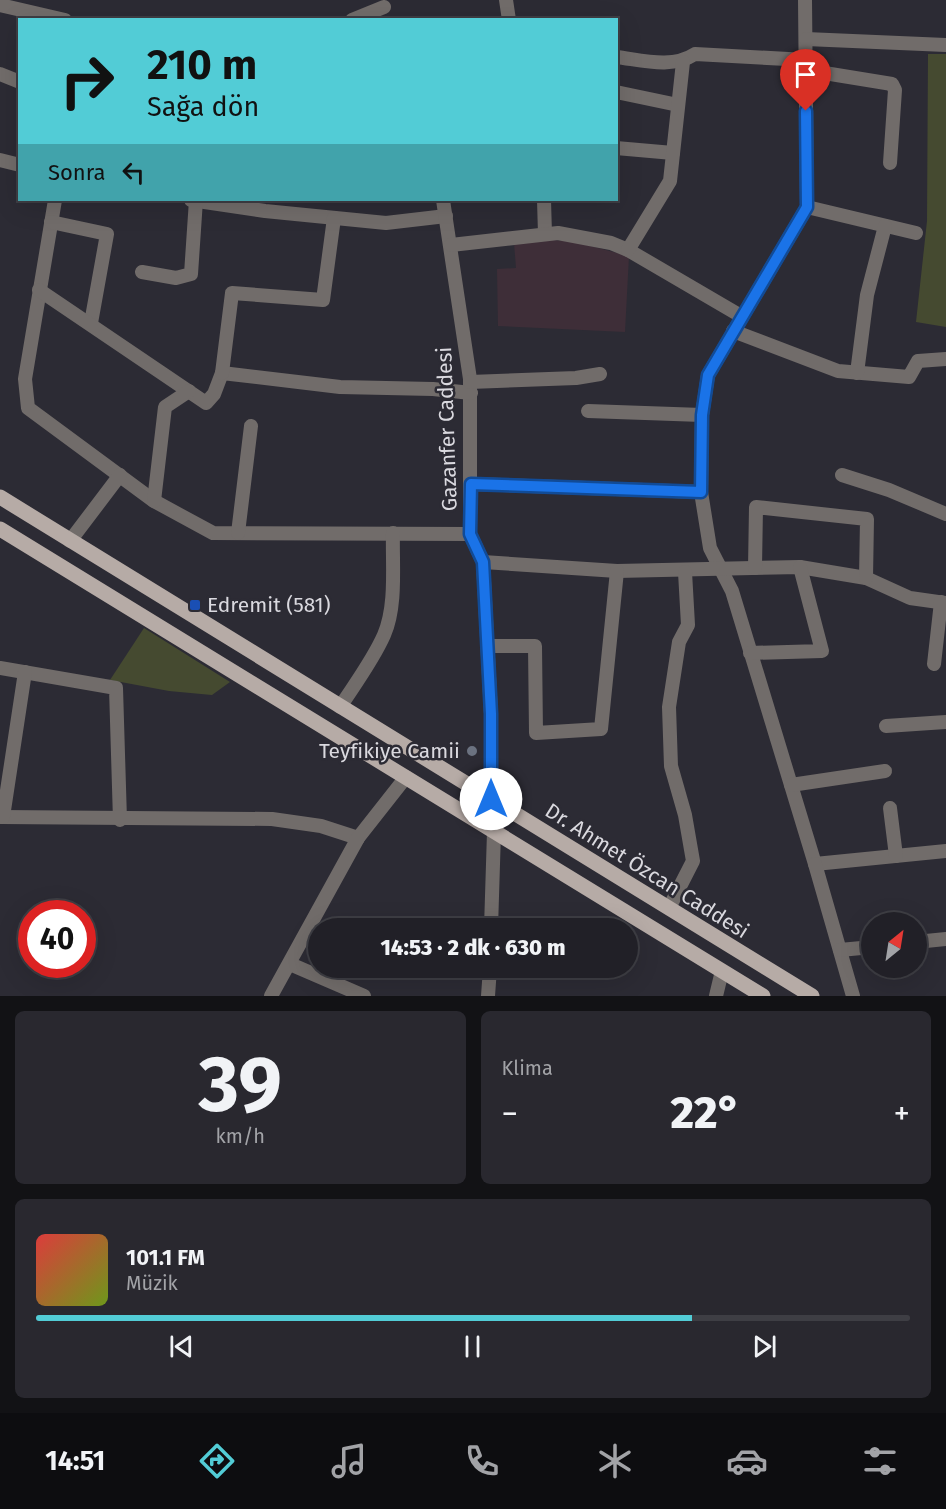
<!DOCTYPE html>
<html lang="tr">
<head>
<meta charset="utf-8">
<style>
	:root { --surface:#212027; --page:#29282f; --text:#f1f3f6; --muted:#a2a3a7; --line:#3e3e44; --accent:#52ccd6 }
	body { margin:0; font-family:"Fira Sans",sans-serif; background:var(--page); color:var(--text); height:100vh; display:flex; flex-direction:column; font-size:22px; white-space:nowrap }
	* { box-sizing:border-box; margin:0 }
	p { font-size:20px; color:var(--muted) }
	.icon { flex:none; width:33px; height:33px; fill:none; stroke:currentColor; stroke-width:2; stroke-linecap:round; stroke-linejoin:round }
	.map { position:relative; height:996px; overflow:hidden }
	.sheet { display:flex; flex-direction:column; gap:15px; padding:15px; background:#121215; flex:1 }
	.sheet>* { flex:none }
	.banner { position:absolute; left:18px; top:18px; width:600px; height:183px; border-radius:0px; box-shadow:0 6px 24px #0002,0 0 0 2px var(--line); background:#52ccd6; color:#111; overflow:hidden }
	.needle { width:39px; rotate:30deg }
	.buttons { position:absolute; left:861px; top:912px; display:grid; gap:12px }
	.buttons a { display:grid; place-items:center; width:66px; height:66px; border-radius:50%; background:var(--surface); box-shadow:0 6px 24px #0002,0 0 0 2px var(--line); font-size:30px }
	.speed { position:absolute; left:18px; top:900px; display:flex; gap:12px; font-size:30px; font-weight:700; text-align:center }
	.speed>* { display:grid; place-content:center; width:78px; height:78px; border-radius:50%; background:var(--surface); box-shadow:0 6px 24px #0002,0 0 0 2px var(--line); line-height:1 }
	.speed .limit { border:9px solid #d22; background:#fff; color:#111 }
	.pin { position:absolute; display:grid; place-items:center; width:51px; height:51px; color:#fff; margin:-62px -26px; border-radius:50% 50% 50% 0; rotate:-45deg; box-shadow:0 0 6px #0007 }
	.pin .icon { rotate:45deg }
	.me { position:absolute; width:66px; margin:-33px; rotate:0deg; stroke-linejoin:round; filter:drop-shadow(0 0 4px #0008) }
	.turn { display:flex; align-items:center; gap:21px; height:126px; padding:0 30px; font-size:27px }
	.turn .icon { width:78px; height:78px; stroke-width:2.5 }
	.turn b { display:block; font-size:42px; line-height:51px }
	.then { display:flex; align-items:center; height:57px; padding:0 30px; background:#0003; gap:12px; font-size:22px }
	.big { font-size:45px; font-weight:800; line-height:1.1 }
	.sheet .card { flex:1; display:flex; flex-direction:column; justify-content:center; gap:9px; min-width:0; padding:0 21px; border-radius:9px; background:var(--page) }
	.sheet .dial { align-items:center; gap:0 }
	.dial b { font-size:78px; line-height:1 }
	.song { display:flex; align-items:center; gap:18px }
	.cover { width:72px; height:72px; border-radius:9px; background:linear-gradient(135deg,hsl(0 70% 55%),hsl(80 70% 35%)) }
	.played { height:6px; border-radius:3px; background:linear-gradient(90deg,var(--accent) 75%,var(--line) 75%) }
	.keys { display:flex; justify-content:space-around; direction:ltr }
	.heat { display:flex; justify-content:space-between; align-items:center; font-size:33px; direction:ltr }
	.sheet .tiles { flex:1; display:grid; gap:15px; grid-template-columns:1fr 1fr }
	.card:last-child { grid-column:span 2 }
	.trip { position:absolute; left:308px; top:918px; width:330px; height:60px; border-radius:30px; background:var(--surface); box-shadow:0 6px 24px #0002,0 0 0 2px var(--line); font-weight:800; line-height:60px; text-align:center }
	.tab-bar { display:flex; height:96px; justify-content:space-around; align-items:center; background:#0d0d10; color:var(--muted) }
	.tab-bar .icon { width:42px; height:42px }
	.tab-bar .on { color:var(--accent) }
	.tab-bar b { font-size:27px; color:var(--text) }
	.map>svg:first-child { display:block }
	.education { fill:#3e2e38 }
	.green { fill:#454a30 }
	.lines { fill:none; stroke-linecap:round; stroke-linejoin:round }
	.minor { stroke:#716c6a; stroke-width:14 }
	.major { stroke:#b6aba6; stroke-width:15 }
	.route-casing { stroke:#114b97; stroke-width:15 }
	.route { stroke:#1a73e8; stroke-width:10 }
	.transit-dot { fill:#1a4fb4; stroke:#2c2b34; stroke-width:2 }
	.worship-dot { fill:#6b7280; stroke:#2c2b34; stroke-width:2 }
	.labels { text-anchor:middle; stroke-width:5; stroke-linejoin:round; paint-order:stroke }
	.street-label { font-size:21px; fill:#dad9df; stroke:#2c2b34 }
	.poi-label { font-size:21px; fill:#dad9df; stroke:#2c2b34; text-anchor:start }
</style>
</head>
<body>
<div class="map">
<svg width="946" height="996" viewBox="0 0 946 996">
	<rect width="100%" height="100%" fill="#2c2b34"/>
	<polygon class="education" points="553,240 575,242 629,256 625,332 498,326 497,269 516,268 514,243"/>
	<g class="green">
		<polygon points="928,54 946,54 946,327 916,322 927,221"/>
		<polygon points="144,628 230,682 212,695 169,691 110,680"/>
	</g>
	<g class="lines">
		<g class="minor">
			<polyline points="506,0 509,20"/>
			<polyline points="805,0 807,207 708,375 702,415 701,492 710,548 732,591 815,864 946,851"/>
			<polyline points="0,5 65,20"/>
			<polyline points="352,20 384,7"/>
			<polyline points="806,39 946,45"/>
			<path d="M 616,57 C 642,60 672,69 695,54 L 806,60"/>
			<polyline points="806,70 892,84 895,90 890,163"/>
			<polyline points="0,74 20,82"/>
			<polyline points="616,92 678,105"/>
			<polyline points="616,148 673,153"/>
			<polyline points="0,160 20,165"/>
			<polyline points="55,200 25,379 28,408 154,501 213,533 470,534"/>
			<polyline points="191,200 265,211 386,223 446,216"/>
			<polyline points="443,200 470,379 470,534 483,562 491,714 491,799"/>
			<polyline points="544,200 545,234"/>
			<polyline points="807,207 916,233"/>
			<polyline points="51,222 107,234 91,323"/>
			<polyline points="451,245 558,233 611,243 628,250 741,316"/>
			<polyline points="628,250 670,181 683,62"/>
			<polyline points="142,272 176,278 191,274 196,200"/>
			<polyline points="39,290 206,403 214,394 222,373 340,387 433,389 471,393"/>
			<polyline points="733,331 838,371 909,377 918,361 946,359"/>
			<polyline points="222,373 232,293 323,300 334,218"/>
			<polyline points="857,373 867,295 885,226"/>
			<polyline points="470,382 576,378 600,374"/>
			<polyline points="588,411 702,415"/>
			<polyline points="842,475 889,490 946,514"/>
			<polyline points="471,484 701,492"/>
			<polyline points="154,501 165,407 189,391"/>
			<polyline points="238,533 251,426"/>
			<polyline points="70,541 120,475"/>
			<polyline points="483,562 617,571 800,567 866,578 910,598 946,603"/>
			<polyline points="755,568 756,507 867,519 866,578"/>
			<polyline points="487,646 535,646 536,733 601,729 617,571"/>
			<polyline points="750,653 822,651 800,567"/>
			<polyline points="934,664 941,602"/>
			<polyline points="0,668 116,688 120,820"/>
			<path d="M 340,707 C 355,684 373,660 384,635 C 397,605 392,564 393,533"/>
			<polyline points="886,726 946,722"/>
			<polyline points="791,785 885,771"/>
			<polyline points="890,808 896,856"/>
			<polyline points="0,817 272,819 321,826 358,838"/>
			<polyline points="3,817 25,672"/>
			<polyline points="815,864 853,996"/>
			<polyline points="669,908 693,861 685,815 671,766 669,707 679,642 688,625 685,572"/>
			<polyline points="491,928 494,832"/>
			<polyline points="916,942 946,939"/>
			<polyline points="840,950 872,947"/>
			<polyline points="290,964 364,996"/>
			<polyline points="271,996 358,838 406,777"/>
			<polyline points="488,996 490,968"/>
			<polyline points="716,996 722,971"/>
		</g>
		<g class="major">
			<polyline points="0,497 812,996"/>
			<polyline points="0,529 763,996"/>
		</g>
	</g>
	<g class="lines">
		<defs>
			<polyline id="route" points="491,799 491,714 483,562 470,534 471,484 701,492 702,415 708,375 807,207 806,111"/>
		</defs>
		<use href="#route" class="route-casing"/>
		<use href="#route" class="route"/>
	</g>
	<rect class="transit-dot" x="189" y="599" width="12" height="12" rx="3"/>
	<circle class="worship-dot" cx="472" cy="751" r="6"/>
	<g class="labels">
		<g class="street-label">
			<text transform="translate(447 429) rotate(-92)" y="7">Gazanfer Caddesi</text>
			<text transform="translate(647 871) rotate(32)" y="7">Dr. Ahmet Özcan Caddesi</text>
		</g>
		<g class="poi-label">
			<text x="207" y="612">Edremit (581)</text>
			<text x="460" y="758" text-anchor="end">Teyfikiye Camii</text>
		</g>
	</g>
</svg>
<div class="buttons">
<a><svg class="needle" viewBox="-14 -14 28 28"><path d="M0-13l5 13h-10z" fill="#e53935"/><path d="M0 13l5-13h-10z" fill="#a2a3a7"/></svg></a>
</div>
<div class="speed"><div class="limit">40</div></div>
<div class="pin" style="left:806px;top:111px;background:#d93025"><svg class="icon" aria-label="arrive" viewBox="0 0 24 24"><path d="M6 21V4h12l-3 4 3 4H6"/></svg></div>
<svg class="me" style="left:491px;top:799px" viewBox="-20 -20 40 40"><circle r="19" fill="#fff"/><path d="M0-13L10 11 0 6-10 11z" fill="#1a73e8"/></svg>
<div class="trip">14:53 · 2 dk · 630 m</div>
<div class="banner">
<div class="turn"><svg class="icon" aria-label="right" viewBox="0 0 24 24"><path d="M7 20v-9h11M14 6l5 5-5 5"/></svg><div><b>210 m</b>Sağa dön</div></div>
<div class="then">Sonra<svg class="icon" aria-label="left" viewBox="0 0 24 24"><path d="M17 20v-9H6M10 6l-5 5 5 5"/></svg></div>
</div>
</div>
<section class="sheet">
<div class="tiles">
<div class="card dial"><b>39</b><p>km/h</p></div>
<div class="card"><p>Klima</p>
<div class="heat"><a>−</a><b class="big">22°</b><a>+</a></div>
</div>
<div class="card">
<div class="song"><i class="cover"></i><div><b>101.1 FM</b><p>Müzik</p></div></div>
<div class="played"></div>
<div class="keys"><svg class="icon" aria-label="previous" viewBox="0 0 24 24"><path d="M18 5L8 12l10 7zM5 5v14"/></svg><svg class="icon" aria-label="pause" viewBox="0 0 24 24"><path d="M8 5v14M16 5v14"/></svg><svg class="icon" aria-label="next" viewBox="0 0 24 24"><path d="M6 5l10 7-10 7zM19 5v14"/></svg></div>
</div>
</div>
</section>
<nav class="tab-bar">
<b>14:51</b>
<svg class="icon on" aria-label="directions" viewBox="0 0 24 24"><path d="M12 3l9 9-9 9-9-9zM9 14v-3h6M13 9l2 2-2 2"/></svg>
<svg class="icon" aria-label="music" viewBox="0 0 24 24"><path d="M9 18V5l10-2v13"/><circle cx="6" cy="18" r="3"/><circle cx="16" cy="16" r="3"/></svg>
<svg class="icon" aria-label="phone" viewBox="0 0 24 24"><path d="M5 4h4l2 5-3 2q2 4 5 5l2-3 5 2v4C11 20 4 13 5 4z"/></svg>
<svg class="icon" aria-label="climate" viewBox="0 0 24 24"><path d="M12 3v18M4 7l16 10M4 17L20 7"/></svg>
<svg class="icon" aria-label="car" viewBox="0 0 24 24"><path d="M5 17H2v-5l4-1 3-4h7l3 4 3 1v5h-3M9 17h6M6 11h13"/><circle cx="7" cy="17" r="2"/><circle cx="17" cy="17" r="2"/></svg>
<svg class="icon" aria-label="filters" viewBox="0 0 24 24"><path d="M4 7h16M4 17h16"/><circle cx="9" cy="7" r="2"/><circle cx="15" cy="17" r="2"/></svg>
</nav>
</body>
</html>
